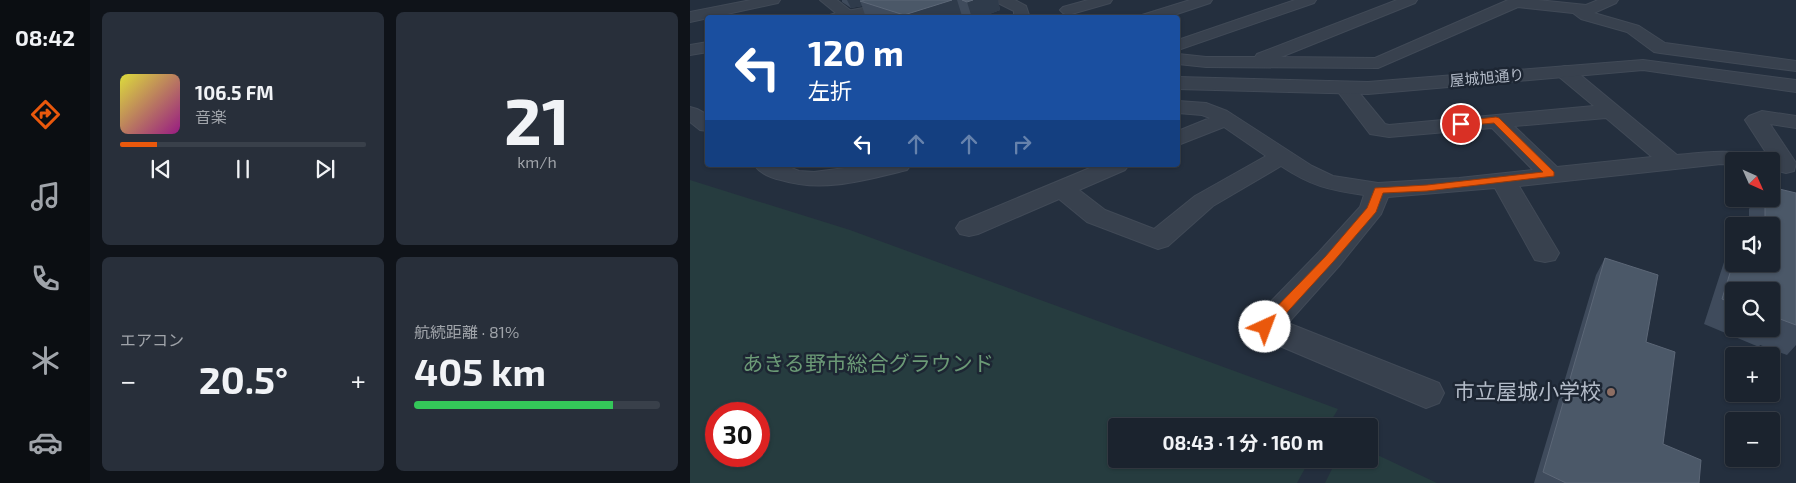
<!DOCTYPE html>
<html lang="ja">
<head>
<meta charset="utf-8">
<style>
	:root { --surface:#1b232e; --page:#282f3a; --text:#f1f3f6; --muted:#a0a4aa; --line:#39404a; --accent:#ea580c }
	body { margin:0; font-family:"Exo 2","Noto Sans JP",sans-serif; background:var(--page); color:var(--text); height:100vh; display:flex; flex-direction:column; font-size:19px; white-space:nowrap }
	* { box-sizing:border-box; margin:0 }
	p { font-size:16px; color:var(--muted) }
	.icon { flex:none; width:28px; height:28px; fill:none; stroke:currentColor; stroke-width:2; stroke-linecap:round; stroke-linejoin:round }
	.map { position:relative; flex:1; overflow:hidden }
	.side { display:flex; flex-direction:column; gap:12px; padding:12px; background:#0f1319; width:600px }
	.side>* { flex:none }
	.hud { position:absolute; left:15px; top:15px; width:475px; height:152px; border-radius:5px; box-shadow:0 1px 4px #0004,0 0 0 1px var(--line); background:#1a4fa0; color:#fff; overflow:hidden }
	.needle { width:32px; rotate:135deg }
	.buttons { position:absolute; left:1035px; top:152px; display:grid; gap:10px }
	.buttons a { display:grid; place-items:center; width:55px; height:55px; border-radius:5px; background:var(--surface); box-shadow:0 1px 4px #0004,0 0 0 1px var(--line); font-size:25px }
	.speed { position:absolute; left:15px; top:402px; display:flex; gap:10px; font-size:25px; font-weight:700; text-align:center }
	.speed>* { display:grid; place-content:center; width:65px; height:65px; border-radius:50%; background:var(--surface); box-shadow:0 1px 4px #0004,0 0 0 1px var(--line); line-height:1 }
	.speed .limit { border:8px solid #d22; background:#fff; color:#111 }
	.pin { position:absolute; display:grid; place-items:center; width:42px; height:42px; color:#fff; margin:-21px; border:2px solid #fff; border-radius:50%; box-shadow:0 1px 5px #0007 }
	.me { position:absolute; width:55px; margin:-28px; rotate:43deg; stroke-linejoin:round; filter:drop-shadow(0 0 4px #0008) }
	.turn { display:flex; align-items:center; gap:18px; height:105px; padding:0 20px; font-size:22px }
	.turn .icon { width:65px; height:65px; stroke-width:2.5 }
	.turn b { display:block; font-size:35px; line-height:42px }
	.lanes { display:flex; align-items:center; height:48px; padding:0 20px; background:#0003; justify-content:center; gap:25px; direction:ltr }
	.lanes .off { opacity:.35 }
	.big { font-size:38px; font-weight:700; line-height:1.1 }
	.side .widget { flex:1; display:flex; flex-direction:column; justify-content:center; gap:8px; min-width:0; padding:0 18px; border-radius:8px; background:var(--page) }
	.side .dial { align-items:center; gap:0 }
	.dial b { font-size:65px; line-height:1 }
	.song { display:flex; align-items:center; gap:15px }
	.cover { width:60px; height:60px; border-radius:8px; background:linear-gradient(135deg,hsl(60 70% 55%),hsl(310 70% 35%)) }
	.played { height:5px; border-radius:2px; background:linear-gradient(90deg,var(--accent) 15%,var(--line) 15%) }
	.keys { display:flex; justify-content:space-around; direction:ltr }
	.heat { display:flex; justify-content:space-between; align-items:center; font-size:28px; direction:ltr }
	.charge { height:8px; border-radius:4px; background:linear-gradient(90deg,#34c759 81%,var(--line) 0) }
	.side .tiles { flex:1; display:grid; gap:12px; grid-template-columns:repeat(2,1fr) }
	.trip { position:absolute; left:418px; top:418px; width:270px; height:50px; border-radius:5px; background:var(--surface); box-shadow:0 1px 4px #0004,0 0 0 1px var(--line); font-weight:700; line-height:50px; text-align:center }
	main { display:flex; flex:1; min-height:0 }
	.menu { display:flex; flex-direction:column; width:90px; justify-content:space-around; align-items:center; background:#0b0e12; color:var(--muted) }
	.menu .icon { width:35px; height:35px }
	.menu .on { color:var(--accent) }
	.menu b { font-size:22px; color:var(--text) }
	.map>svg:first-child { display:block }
	.green { fill:#263c3f; fill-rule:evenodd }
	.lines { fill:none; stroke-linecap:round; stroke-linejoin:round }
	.minor-casing { stroke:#414a57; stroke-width:2 }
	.tertiary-casing { stroke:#414a57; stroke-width:2 }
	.minor { fill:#38414e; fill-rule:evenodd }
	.tertiary { fill:#38414e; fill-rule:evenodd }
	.wall { fill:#3f4b5c; fill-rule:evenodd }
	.shaded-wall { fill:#2f3b4b }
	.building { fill:#4b5868; stroke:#5c6777 }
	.route { fill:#ea580c; stroke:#983908 }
	.education-dot { fill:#8d6e63; stroke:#1d2633; stroke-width:2 }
	.labels { text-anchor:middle; stroke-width:5; stroke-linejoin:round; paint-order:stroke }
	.far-street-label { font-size:15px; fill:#b4bcc9; stroke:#1d2633 }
	.near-park-label { font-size:21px; fill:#6b9a76; stroke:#1d2633 }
	.near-poi-label { font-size:21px; fill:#b4bcc9; stroke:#1d2633; text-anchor:end }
</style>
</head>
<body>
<main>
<nav class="menu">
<b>08:42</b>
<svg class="icon on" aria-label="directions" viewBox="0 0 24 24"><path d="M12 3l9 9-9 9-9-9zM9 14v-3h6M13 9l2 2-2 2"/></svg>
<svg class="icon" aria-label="music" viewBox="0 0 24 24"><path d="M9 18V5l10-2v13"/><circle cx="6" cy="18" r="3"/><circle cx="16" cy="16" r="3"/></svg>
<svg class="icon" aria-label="phone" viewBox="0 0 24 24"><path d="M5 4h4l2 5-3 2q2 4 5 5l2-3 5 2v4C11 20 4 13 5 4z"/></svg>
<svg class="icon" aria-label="climate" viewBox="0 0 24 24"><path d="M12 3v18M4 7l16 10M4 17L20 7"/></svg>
<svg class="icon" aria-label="car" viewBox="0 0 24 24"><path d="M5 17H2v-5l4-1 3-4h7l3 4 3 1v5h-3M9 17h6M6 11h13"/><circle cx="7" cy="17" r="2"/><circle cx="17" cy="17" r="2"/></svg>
</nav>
<section class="side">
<div class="tiles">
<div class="widget">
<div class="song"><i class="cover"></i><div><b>106.5 FM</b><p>音楽</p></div></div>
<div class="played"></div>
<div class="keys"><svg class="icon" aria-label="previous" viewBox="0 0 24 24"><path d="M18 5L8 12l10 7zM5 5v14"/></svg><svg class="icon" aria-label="pause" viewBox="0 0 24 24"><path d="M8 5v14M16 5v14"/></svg><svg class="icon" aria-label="next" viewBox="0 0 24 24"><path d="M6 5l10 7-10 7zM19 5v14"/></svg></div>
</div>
<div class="widget dial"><b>21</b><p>km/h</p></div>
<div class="widget"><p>エアコン</p>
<div class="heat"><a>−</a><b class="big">20.5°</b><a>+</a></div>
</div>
<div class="widget"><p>航続距離 · 81%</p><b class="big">405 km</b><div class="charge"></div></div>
</div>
</section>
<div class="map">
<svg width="1106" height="483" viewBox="0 0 1106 483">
	<rect width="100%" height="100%" fill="#242f3e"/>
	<g class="green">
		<path d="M 0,180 L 160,230 L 648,409 L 638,426 L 426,426 L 426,459 L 620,459 L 607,483 L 0,483 ZM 26,414 L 69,414 L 69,456 L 26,456 Z"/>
		<polygon points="679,451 747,483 635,483 647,459 679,459"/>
	</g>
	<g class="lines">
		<defs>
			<g id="minor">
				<polygon points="61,0 90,0 88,3 83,4 0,22 0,12"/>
				<polygon points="217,0 248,0 246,3 241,4 173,18 139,18 140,15 146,13"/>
				<polygon points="306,0 325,0 336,6 340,18 324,18 324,11 308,3"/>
				<polygon points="398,0 422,0 420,3 378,15 373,13 370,10 373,7"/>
				<polygon points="500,0 522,0 520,3 475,18 451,18 452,15"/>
				<polygon points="605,0 626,0 624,3 488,50 488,40"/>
				<polygon points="707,0 727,0 725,3 591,57 685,58 818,0 848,0 896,5 908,0 928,0 926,3 904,13 949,26 975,43 1106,61 1106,71 970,53 964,52 937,32 891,19 883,13 828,7 688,68 516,67 488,64 488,54 516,57 565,57 567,54"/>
				<polygon points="18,42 18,52 0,55 0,45"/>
				<path d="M 875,66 L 882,68 L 987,155 C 1017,152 1045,149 1074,156 L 1078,161 L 1044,161 L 1044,165 L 1031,164 L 829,186 L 869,253 L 865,260 L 855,262 L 845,260 L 805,188 L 698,197 L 691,214 L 649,266 L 598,323 L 749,383 L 754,393 L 749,403 L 736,408 L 564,335 L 559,327 L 564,319 L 629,252 L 670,207 L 674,195 C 639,190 621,186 591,166 L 523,206 L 478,246 L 468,249 L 397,222 L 369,199 L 288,234 L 279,236 L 270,234 L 266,228 L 270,222 L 407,165 L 439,165 L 435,170 L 389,190 L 415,210 L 464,229 L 505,196 L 576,156 L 534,127 L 488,145 L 488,131 L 520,118 L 512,115 L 488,113 L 488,101 L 516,103 L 537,111 L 622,166 L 643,176 L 688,183 L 769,178 L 843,170 L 802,128 L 699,137 L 680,134 L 645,88 L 648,84 L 655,82 L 662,84 L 695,124 L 699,125 L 904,106 L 868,76 L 866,72 L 868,68 ZM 916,118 L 962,157 L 867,167 L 824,126 Z"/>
				<polygon points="0,107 7,109 18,115 18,131 10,130 0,122"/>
				<polygon points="1072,111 1106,116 1106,128 1080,124 1106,163 1104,171 1096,173 1088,171 1055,120 1059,116"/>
				<path d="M 64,165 L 94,165 L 109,171 L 124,172 L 178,165 L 221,165 L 217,170 C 175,180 133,193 91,180 C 81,178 70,173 64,165 Z"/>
			</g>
			<g id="tertiary">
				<polygon points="130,0 147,0 170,18 152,18"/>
				<polygon points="953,60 1106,80 1106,92 953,70 678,94 488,89 488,77 678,82"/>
			</g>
		</defs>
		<use href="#minor" class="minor-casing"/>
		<use href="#tertiary" class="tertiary-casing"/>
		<use href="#minor" class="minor"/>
		<use href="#tertiary" class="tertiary"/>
	</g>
	<g class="wall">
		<polygon points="152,0 308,0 310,10 289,18 276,18 272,16 269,18 176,18 172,6 161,8 152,2"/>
		<path d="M 1106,193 L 1106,345 L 1097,355 L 1070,345 L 1069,347 L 1014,324 L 1035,259 L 1044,246 L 1044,264 L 1081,264 L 1081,226 L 1059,226 L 1059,209 L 1065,199 L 1081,199 ZM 1044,291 L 1081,291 L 1081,329 L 1044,329 Z"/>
		<polygon points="915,258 956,342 973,444 1009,483 844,483 906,275"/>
	</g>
	<g class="shaded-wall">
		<polygon points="157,0 205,0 170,1 172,6 161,8"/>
		<polygon points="262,0 267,0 272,16 269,18 215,18 214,15"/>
		<polygon points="283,0 308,0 310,10 289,18 282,18 277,2"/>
	</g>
	<g class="building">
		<polygon points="176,0 262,0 214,15 170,1"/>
		<polygon points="272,0 283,0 277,2"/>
		<polygon points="1081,187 1106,193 1106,325 1090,319 1089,322 1081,318 1081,291 1044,291 1044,304 1032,299 1044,260 1044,264 1081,264 1081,226 1075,226 1075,199 1081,199"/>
		<polygon points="915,258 968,275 956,342 985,352 973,444 1011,460 1009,483 876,483 853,472"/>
	</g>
	<polygon class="route" points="806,117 809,118 864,172 864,176 737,191 693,193 686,212 643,262 580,331 570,331 568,327 570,324 635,257 677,208 685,188 737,185 853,172 804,123 771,126 766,124 771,121"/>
	<circle class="education-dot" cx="921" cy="392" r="5"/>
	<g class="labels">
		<g class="far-street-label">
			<text transform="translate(797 78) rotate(-5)" y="5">屋城旭通り</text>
		</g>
		<g class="near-park-label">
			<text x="178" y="371">あきる野市総合グラウンド</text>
		</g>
		<g class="near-poi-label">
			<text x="911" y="399">市立屋城小学校</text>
		</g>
	</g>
</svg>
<div class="buttons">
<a><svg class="needle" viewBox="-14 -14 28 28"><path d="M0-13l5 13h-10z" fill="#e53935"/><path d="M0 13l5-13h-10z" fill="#a0a4aa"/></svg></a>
<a><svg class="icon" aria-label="sound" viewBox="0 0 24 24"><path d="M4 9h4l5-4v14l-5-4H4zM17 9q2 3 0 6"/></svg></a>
<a><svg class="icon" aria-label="search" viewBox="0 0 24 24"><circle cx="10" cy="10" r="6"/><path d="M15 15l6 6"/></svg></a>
<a>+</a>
<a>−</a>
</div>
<div class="speed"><div class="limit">30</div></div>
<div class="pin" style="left:771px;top:124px;background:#d93025"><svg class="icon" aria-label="arrive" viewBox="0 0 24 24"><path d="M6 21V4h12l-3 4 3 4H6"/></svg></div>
<svg class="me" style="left:575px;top:327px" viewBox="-20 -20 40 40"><circle r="19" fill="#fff"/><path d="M0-13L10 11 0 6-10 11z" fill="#ea580c"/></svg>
<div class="trip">08:43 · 1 分 · 160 m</div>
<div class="hud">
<div class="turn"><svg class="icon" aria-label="left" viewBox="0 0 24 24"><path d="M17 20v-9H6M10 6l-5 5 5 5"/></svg><div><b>120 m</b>左折</div></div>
<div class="lanes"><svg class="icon" aria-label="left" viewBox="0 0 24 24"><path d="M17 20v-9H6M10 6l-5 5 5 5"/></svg><svg class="icon off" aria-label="ahead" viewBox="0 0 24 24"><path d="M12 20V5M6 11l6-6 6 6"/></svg><svg class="icon off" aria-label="ahead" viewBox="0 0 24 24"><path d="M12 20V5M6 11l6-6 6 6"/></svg><svg class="icon off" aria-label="right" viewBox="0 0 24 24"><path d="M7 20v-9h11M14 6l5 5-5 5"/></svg></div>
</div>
</div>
</main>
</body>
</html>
